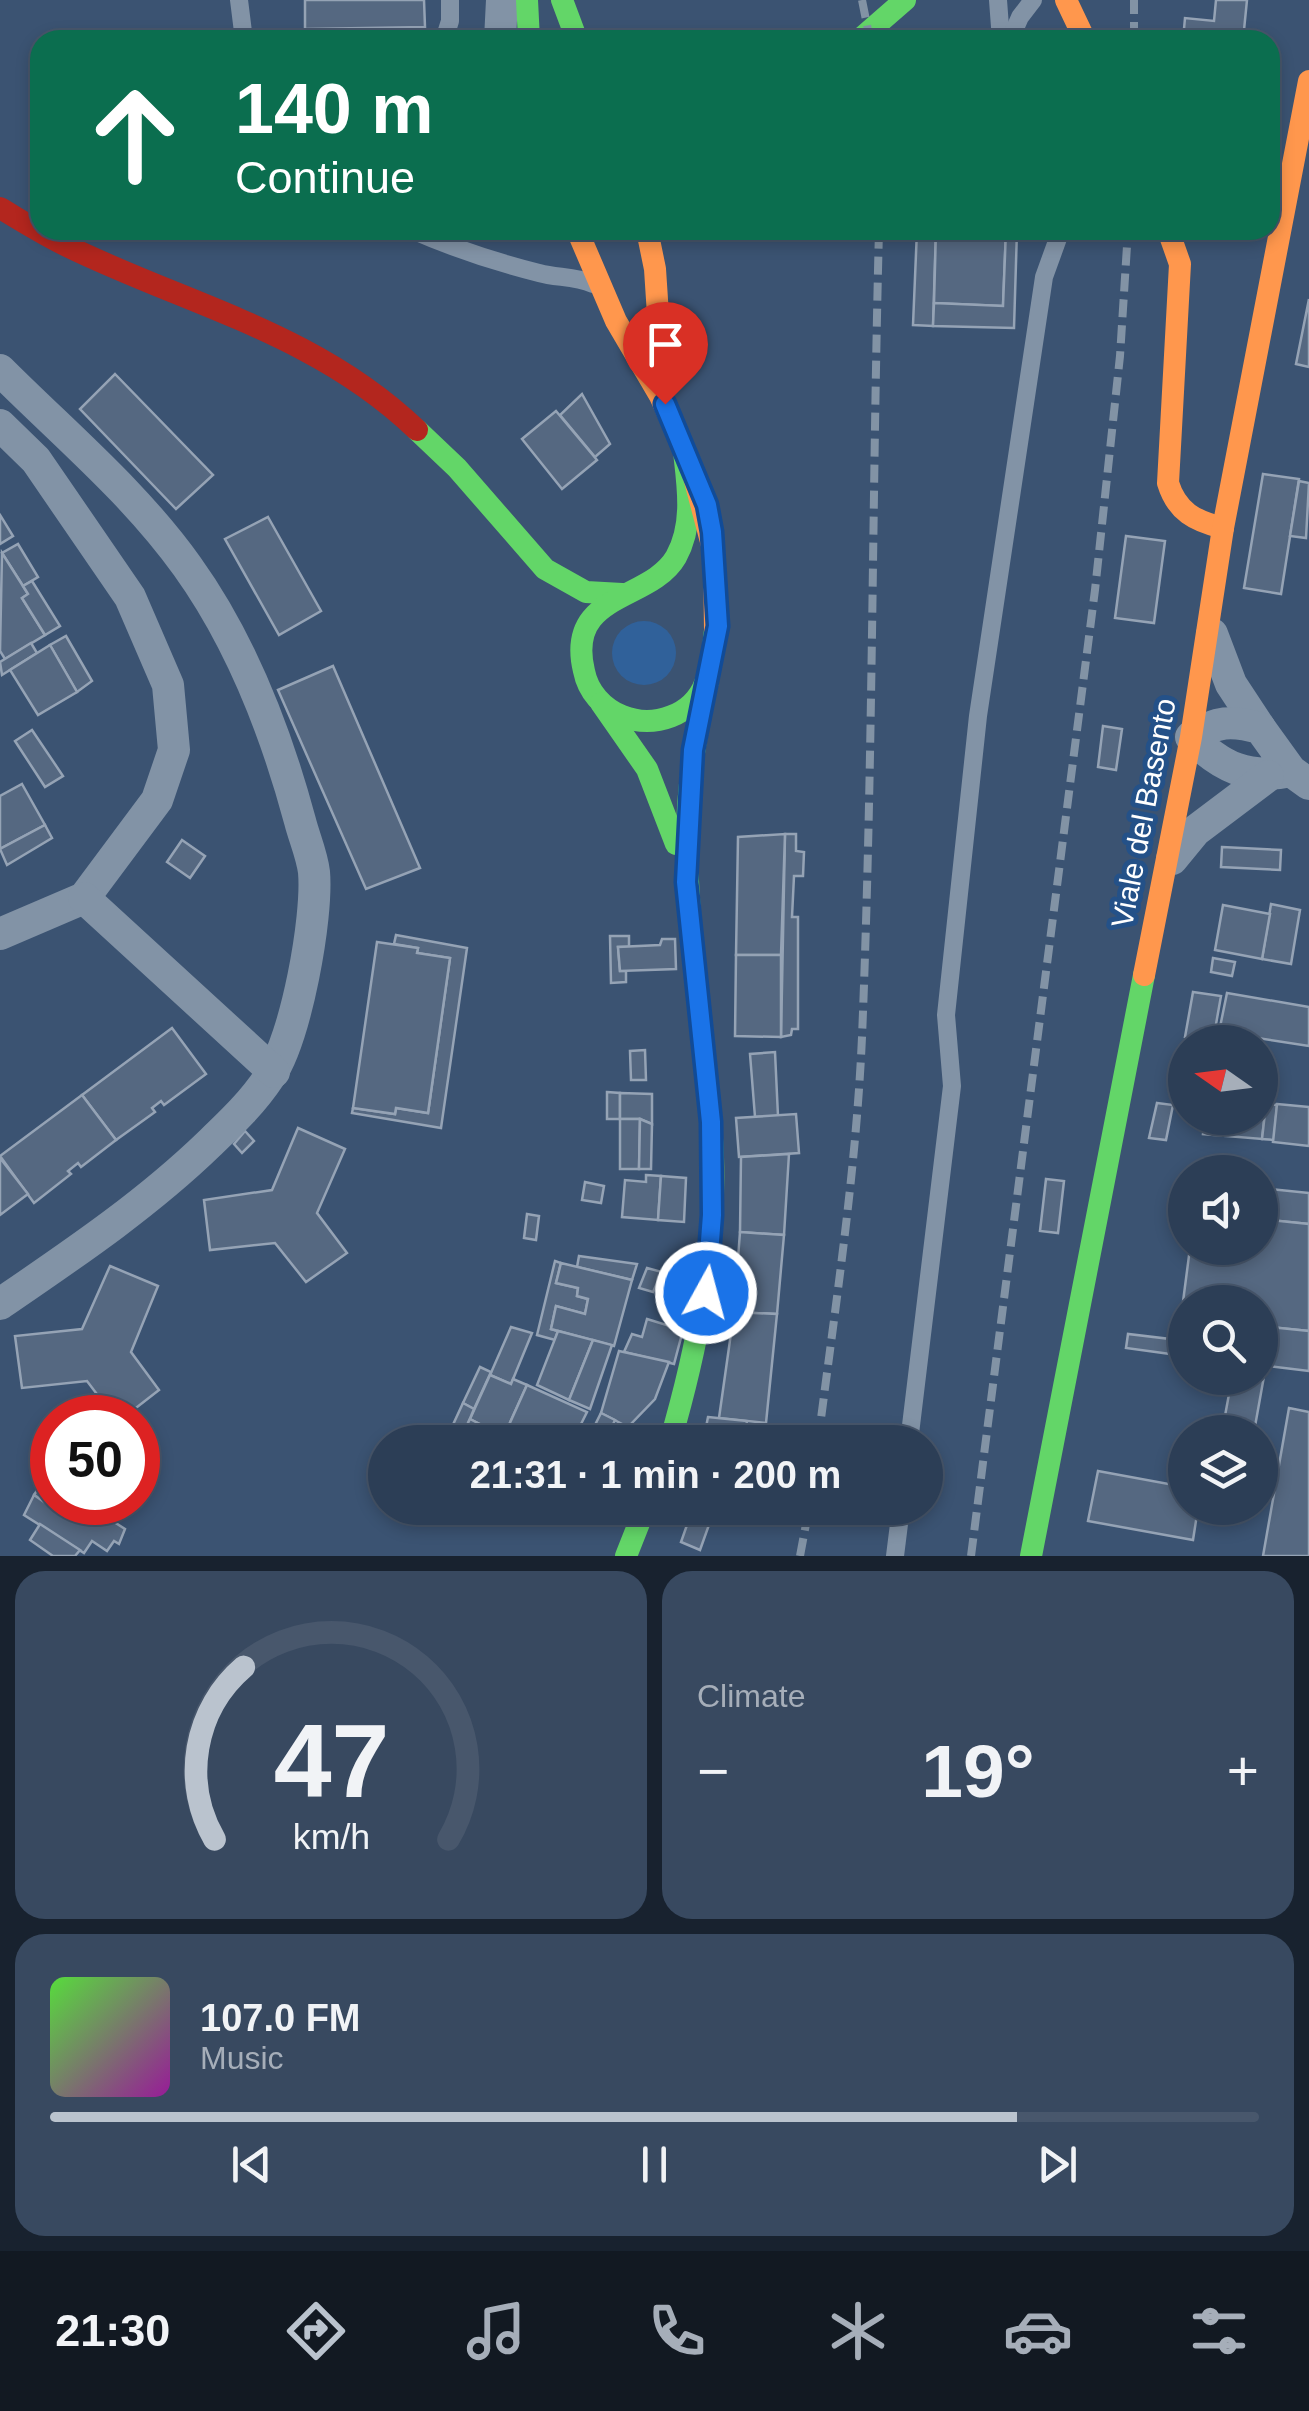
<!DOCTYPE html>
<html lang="en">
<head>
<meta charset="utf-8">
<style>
	:root { --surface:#2c3e56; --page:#384960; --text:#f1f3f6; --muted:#a6aeb9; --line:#48576c; --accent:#bac3ce }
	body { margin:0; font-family:Helvetica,sans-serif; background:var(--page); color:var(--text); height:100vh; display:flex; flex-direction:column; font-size:38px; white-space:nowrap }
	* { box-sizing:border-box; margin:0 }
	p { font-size:32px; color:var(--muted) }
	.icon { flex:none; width:55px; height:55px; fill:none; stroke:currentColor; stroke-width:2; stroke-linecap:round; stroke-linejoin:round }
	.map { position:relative; height:1556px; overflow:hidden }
	.details { display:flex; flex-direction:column; gap:15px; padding:15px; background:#18222f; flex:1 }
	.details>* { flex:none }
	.banner { position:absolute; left:30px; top:30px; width:1250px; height:210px; border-radius:30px; box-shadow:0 5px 15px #0003,0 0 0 2px var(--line); background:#0b6e4f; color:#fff; overflow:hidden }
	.needle { width:65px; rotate:284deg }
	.tools { position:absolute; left:1168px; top:1025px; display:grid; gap:20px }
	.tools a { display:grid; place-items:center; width:110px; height:110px; border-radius:50%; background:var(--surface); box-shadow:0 5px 15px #0003,0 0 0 2px var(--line); font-size:50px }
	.speed { position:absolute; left:30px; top:1395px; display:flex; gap:20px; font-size:50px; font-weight:700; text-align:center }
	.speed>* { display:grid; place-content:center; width:130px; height:130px; border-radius:50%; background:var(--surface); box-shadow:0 5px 15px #0003,0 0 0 2px var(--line); line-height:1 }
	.speed .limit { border:15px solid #d22; background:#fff; color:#111 }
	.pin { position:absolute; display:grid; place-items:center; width:85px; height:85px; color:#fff; margin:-102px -42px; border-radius:50% 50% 50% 0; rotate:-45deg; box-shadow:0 0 10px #0007 }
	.pin .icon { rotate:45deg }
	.me { position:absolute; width:110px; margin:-55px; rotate:7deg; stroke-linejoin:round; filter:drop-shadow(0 0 8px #0008) }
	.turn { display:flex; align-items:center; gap:35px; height:210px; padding:0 40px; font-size:45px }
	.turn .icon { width:130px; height:130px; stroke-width:2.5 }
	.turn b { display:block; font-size:70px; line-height:85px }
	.big { font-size:75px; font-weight:700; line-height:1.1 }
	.details .tile { flex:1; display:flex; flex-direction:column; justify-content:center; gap:15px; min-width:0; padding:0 35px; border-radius:30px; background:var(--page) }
	.details .dial { align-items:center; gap:0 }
	.dial svg { height:260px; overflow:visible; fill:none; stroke:var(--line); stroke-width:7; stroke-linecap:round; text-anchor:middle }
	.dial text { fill:var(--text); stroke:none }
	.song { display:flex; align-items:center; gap:30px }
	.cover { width:120px; height:120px; border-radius:15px; background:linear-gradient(135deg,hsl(110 70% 55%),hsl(300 70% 35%)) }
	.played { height:10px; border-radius:5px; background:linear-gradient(90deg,var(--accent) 80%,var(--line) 80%) }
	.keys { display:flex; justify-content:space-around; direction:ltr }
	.heat { display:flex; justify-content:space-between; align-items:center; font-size:55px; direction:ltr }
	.details .tiles { flex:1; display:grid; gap:15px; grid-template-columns:1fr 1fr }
	.tile:last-child { grid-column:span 2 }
	.trip { position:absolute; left:368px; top:1425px; width:575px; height:100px; border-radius:50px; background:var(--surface); box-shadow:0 5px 15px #0003,0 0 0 2px var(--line); font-weight:700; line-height:100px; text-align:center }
	.tab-bar { display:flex; height:160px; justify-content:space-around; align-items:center; background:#121922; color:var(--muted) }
	.tab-bar .icon { width:70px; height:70px }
	.tab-bar .on { color:var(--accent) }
	.tab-bar b { font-size:45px; color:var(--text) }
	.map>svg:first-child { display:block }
	.green { fill:#30619a }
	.building { fill:#556881; stroke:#95a3b5; stroke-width:2.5 }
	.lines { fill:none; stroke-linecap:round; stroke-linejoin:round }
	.lane { stroke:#8293a6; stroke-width:18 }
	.street { stroke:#8293a6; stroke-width:32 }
	.fast { stroke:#63d668; stroke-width:22 }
	.slow { stroke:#ff974d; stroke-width:22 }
	.jam { stroke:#b3261e; stroke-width:22 }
	.rail { stroke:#8293a5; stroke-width:8; stroke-dasharray:18 8; stroke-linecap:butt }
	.route-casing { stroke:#114b97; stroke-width:25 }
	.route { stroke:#1a73e8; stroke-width:18 }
	.labels { text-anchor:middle; stroke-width:10; stroke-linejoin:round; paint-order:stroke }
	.street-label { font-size:30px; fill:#fff; stroke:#245188 }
</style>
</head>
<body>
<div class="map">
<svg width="1309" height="1556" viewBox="0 0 1309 1556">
	<rect width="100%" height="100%" fill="#3b5372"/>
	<circle class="green" cx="644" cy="653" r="32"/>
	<g class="building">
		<polygon points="305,0 424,0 425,27 305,29"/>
		<polygon points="1216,0 1247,0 1243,40 1183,40 1185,18 1214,21"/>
		<polygon points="917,230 936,230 933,326 913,325"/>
		<polygon points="936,230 1006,230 1003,306 934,303"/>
		<polygon points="1006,230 1017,230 1014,328 933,326 934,303 1003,306"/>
		<polygon points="1309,299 1309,367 1296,364"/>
		<polygon points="115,374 213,475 176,509 80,409"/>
		<polygon points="582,394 610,444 595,457 560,415"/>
		<polygon points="556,411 597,460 562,489 522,439"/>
		<polygon points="1263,474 1299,479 1281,594 1244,588"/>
		<polygon points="1299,481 1309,483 1306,538 1290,536"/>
		<polygon points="0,515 13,536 0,544"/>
		<polygon points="268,517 321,611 279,635 225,539"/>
		<polygon points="1126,536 1165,541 1154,623 1115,618"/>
		<polygon points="18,544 38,577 23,586 2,553"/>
		<polygon points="2,553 28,594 22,598 45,635 5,659 0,651"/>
		<polygon points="32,581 60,626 45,635 22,598 28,594 23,586"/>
		<polygon points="66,636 92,681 77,692 50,645"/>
		<polygon points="31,643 37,653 2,675 0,662"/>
		<polygon points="50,645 77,692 38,715 10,670"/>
		<polygon points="333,666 420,868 366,889 278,690"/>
		<polygon points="1103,726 1122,729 1116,770 1098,767"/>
		<polygon points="32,730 63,776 45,787 15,741"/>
		<polygon points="22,784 45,825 0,849 0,796"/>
		<polygon points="45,825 52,838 7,865 0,849"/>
		<polygon points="785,834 796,834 796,851 804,852 803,876 794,876 792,917 798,917 798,1029 792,1029 791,1035 781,1037"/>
		<polygon points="785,834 781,955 736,955 738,837"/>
		<polygon points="182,840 205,856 190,878 167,862"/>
		<polygon points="1222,847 1281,850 1280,870 1221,867"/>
		<polygon points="1271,904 1300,910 1291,964 1262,959"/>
		<polygon points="1223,905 1270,914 1262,959 1215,950"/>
		<polygon points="396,935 467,948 441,1128 352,1113 353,1108 395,1114 396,1108 428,1113 450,958 417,953 418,948 394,944"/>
		<polygon points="610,936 629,936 629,947 618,947 620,971 626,971 626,982 611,983"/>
		<polygon points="662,939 675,939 676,969 620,971 618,947 660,945"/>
		<polygon points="377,942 418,948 417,953 450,958 428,1113 396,1108 395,1114 353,1108"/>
		<polygon points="736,955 781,955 781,1037 735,1036"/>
		<polygon points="1213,958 1235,962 1232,976 1211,972"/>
		<polygon points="1193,992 1221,996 1213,1041 1185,1037"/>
		<polygon points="1227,993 1309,1007 1309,1046 1219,1032"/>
		<polygon points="172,1028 206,1074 164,1105 161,1101 152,1108 155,1112 116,1140 82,1095"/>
		<polygon points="645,1050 646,1080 631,1080 630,1051"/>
		<polygon points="775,1052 778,1116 755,1117 750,1054"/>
		<polygon points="607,1092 620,1093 620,1119 607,1119"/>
		<polygon points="620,1093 652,1094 652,1124 640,1119 620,1119"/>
		<polygon points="82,1095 116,1140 81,1167 78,1163 68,1171 71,1174 34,1203 0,1156"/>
		<polygon points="1260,1102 1266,1104 1262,1139 1203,1134 1205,1118 1260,1118"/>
		<polygon points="1157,1103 1173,1105 1166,1140 1149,1138"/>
		<polygon points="1266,1104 1277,1105 1274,1140 1262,1139"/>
		<polygon points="1277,1104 1309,1107 1309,1146 1273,1142"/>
		<polygon points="796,1114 799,1153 739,1157 736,1118"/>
		<polygon points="620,1119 640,1119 639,1169 620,1169"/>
		<polygon points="640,1119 652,1124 651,1169 639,1169"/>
		<polygon points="298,1128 345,1149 317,1213 347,1253 306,1282 275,1243 210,1250 204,1200 272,1190"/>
		<polygon points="245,1131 254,1141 242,1153 234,1144"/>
		<polygon points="789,1154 784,1235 740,1232 741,1157"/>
		<polygon points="0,1158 28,1194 0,1215"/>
		<polygon points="646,1175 661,1176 658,1220 622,1217 625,1180 646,1182"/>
		<polygon points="661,1176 686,1178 684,1222 658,1220"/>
		<polygon points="1046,1179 1064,1181 1058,1233 1040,1231"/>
		<polygon points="585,1182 604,1186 601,1203 582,1200"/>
		<polygon points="1260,1188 1309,1193 1309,1224 1260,1219"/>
		<polygon points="527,1214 539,1216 536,1240 524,1238"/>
		<polygon points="1260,1219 1309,1224 1309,1331 1260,1326 1260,1302 1185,1302 1185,1317 1181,1317 1190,1248 1260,1248"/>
		<polygon points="740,1232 784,1235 777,1314 734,1312"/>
		<polygon points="579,1256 637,1264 632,1280 577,1267"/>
		<polygon points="555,1261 561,1263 556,1283 578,1288 577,1296 588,1299 585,1314 556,1306 551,1329 558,1331 555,1340 537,1335"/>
		<polygon points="561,1263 632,1280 614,1346 551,1329 556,1306 585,1314 588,1299 577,1296 578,1288 556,1283"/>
		<polygon points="110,1266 158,1286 131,1352 159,1390 123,1418 115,1418 87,1381 22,1388 15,1336 82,1329"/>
		<polygon points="647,1268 662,1272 653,1292 639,1288"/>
		<polygon points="734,1312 777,1314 766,1423 719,1418"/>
		<polygon points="1181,1317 1185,1317 1185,1356 1126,1348 1128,1334 1179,1340"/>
		<polygon points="647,1319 683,1330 674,1364 624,1352 632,1334 642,1337"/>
		<polygon points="1260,1326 1309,1331 1309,1371 1260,1365"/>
		<polygon points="511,1327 532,1333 511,1384 490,1375"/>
		<polygon points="558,1331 593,1340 569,1400 537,1385"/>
		<polygon points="593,1340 612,1345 590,1409 569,1400"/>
		<polygon points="619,1351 669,1362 655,1399 628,1427 601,1413"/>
		<polygon points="1260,1364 1266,1365 1254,1432 1222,1432 1232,1378 1260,1378"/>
		<polygon points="480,1367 491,1372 474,1409 463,1403"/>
		<polygon points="490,1375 511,1384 513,1379 527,1385 504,1436 470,1419"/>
		<polygon points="527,1385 587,1412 572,1442 519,1442 504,1436"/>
		<polygon points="463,1403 474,1409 460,1442 445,1442"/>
		<polygon points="1289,1408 1309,1412 1309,1556 1263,1556"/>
		<polygon points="601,1413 615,1420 605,1442 590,1442 587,1441"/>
		<polygon points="708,1417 747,1421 744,1442 703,1442"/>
		<polygon points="470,1419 487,1428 482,1440 464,1431"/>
		<polygon points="487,1428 513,1442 460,1442 464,1431 482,1440"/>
		<polygon points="1098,1471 1185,1487 1185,1508 1198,1508 1193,1540 1088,1521"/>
		<polygon points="44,1480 52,1485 52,1497 47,1504 34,1495"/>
		<polygon points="34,1495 47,1504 52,1497 52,1502 83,1502 125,1529 119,1544 114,1541 107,1551 92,1541 84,1553 24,1515"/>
		<polygon points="693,1508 715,1508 700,1550 681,1542"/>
		<polygon points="40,1524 80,1550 75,1556 53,1556 30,1540"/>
	</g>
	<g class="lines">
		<g class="lane">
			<polyline points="239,0 244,40"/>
			<polyline points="998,0 1001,40"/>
			<polyline points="444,40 450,21 450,0"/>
			<polyline points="1010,40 1020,17 1033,0"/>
			<path d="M 412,230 C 453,248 495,262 539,273 C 557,278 575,276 593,284"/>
			<polyline points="459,230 477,230"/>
			<polyline points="909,1442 952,1086 946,1015 978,716 1044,277 1061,230"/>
			<polyline points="895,1556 901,1508"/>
		</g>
		<g class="street">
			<polyline points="500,40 502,0"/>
			<path d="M 0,370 C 64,434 134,492 187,566 C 241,641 276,732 300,821 C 304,837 312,855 314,872 C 318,918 296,1038 270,1076 C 253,1102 232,1122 210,1143 C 146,1205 73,1254 0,1304"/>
			<polyline points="0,425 36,460 130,597 168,685 174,750 157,800 84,898 0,934"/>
			<polyline points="1212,634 1231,684 1260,728"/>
			<path d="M 1291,771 C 1248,780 1221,767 1191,737 C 1217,721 1231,720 1260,728 L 1291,771 L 1309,784"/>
			<polyline points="1172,859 1195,831 1268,776"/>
			<polyline points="84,898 274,1072"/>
		</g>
		<g class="fast">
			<polyline points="527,0 529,40"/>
			<polyline points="562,0 577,40"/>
			<polyline points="859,40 905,0"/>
			<polyline points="417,430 457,468 545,569 586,592 622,594"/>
			<path d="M 684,452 C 688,487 694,525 676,557 C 650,602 565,592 584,671 C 588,692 603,708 622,716 C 654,729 693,715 705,683 C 712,666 713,647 715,630"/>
			<polyline points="601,703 647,769 676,844"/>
			<path d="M 670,1442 C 697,1349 716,1254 713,1157 C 709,1053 688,951 687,847 C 686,790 695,736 708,681"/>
			<polyline points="626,1556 645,1508"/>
			<polyline points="1031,1556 1144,975"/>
		</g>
		<g class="slow">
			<polyline points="1066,0 1085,40"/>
			<polyline points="577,230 616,321 660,396 690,462 714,553 715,630"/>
			<polyline points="647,230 655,269 663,391"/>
			<path d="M 1168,230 L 1180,264 L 1168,483 C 1177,512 1195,521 1223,528"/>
			<polyline points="1144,975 1191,737 1223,528 1309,81"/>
		</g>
		<path class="jam" d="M 0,208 C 22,221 44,235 67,246 C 188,305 316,333 417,430"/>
		<g class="rail">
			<polyline points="862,0 870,40"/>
			<polyline points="1134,40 1134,0"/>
			<path d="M 818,1442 C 835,1308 856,1173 862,1037 C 873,768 872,499 879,230"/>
			<polyline points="800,1556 809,1508"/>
			<polyline points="971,1556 1095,590 1120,356 1128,230"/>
		</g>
	</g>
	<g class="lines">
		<defs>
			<polyline id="route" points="665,404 707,505 712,532 718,626 693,750 686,882 711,1122 712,1215 706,1293"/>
		</defs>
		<use href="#route" class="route-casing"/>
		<use href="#route" class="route"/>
	</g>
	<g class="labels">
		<g class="street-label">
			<text transform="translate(1144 813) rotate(-79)" y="10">Viale del Basento</text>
		</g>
	</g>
</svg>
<div class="tools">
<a><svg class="needle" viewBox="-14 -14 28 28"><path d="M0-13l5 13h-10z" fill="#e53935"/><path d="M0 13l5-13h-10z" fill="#a6aeb9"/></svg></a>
<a><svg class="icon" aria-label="sound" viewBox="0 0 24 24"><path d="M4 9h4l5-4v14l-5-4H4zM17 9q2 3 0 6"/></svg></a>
<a><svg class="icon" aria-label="search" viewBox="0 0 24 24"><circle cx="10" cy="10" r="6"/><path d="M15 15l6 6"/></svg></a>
<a><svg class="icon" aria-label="layers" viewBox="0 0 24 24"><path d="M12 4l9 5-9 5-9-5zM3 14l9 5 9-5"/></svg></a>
</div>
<div class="speed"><div class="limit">50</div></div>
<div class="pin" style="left:665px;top:404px;background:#d93025"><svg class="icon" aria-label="arrive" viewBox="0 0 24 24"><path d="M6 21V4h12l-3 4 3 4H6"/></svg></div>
<svg class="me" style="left:706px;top:1293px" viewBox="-20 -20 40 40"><circle r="17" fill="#1a73e8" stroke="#fff" stroke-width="3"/><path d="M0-11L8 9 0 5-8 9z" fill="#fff"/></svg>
<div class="trip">21:31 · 1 min · 200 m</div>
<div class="banner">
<div class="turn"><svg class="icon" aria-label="ahead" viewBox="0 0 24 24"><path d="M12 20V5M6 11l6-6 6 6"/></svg><div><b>140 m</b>Continue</div></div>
</div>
</div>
<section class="details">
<div class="tiles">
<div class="tile dial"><svg viewBox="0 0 100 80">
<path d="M14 69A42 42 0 1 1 86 69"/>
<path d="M14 69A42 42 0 0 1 23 16" stroke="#bac3ce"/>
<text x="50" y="56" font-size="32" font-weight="700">47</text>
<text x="50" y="72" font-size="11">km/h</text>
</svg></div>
<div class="tile"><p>Climate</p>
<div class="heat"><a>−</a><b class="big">19°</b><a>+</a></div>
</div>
<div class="tile">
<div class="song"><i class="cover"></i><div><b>107.0 FM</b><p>Music</p></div></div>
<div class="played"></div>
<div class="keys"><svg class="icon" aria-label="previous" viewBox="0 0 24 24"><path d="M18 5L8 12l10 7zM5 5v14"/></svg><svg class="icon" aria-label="pause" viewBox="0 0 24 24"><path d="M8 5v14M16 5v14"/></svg><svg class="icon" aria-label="next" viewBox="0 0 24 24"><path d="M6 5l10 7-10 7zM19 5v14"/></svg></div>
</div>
</div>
</section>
<nav class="tab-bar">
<b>21:30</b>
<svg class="icon on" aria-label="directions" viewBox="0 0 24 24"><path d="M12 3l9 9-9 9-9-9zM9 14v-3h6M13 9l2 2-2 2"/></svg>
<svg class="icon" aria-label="music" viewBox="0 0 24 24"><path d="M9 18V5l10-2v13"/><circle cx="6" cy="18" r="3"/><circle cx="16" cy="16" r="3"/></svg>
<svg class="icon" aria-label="phone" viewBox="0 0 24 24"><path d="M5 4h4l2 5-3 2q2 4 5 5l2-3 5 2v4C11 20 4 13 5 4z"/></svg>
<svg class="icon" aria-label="climate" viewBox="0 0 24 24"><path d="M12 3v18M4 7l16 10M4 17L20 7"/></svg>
<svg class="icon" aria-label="car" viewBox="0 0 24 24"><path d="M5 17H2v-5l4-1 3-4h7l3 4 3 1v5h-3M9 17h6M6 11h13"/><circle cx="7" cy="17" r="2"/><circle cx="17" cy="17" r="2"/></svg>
<svg class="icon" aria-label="filters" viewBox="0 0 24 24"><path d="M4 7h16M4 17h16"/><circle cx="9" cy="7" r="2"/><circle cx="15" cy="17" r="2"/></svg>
</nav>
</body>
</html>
